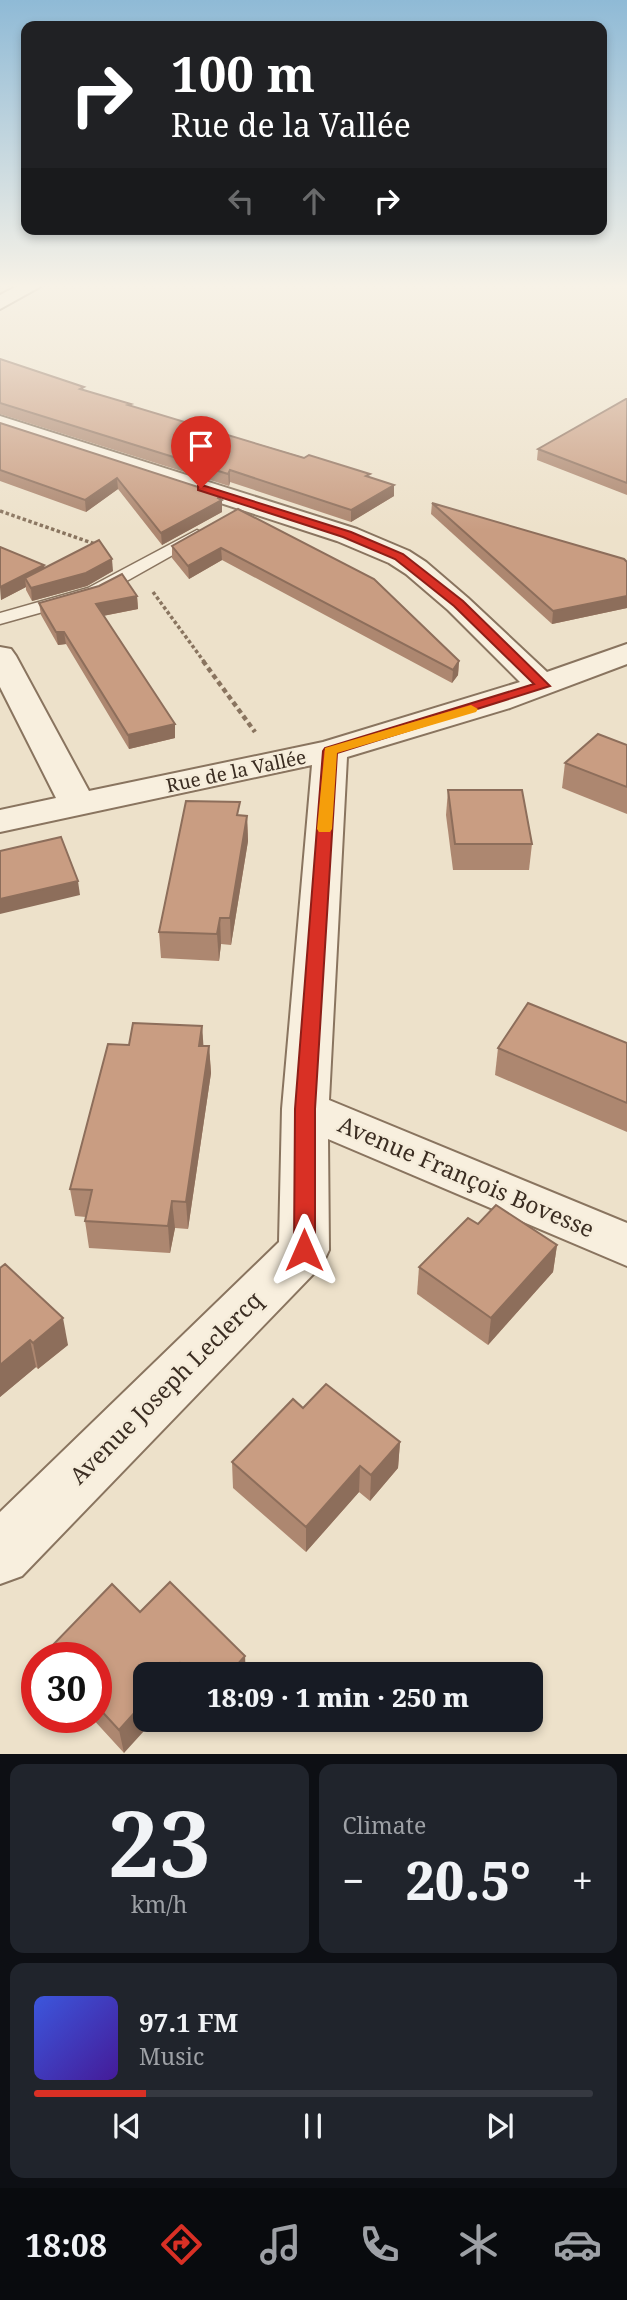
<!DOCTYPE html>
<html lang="en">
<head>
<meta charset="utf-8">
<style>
	:root { --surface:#171b24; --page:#20242c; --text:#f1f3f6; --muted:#9ea1a6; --line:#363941; --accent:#d93025 }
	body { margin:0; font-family:"Noto Serif",serif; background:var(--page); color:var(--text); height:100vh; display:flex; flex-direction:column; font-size:26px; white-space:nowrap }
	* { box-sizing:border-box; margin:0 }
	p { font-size:23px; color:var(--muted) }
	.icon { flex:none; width:38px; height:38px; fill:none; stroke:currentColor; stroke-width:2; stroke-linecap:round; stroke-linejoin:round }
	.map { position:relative; height:1754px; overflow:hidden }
	.details { display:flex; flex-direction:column; gap:10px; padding:10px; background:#0d0f14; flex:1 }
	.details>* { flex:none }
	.banner { position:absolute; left:21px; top:21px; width:586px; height:214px; border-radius:14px; box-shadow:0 4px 10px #0003; background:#202124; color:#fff; overflow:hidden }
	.speed { position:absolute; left:21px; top:1642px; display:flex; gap:14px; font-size:35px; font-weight:700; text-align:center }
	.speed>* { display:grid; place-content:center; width:91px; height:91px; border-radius:50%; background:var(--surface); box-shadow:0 4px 10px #0003; line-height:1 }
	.speed .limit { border:10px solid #d22; background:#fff; color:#111 }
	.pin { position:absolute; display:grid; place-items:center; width:60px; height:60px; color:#fff; margin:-72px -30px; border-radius:50% 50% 50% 0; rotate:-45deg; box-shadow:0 0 7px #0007 }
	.pin .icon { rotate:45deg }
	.me { position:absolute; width:77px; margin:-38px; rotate:0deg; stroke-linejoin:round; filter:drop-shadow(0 0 5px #0008) }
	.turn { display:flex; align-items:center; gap:24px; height:147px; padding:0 35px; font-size:32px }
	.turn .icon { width:91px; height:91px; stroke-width:2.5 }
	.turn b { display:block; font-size:49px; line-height:60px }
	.lanes { display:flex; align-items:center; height:66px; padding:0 35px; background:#0003; justify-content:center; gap:35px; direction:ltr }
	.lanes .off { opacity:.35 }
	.big { font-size:52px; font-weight:800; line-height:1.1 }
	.details .widget { flex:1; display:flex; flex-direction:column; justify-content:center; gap:10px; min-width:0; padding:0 24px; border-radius:14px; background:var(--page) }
	.details .dial { align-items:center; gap:0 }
	.dial b { font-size:91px; line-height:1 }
	.song { display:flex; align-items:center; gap:21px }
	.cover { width:84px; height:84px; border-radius:10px; background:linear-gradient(135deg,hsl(230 70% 55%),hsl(260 70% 35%)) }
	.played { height:7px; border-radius:4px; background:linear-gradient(90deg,var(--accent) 20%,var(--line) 20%) }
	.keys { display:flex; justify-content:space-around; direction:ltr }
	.heat { display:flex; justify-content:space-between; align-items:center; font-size:38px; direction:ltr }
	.details .tiles { flex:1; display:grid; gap:10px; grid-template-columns:1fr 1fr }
	.widget:last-child { grid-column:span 2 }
	.trip { position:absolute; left:133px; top:1662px; width:410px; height:70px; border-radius:14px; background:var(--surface); box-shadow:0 4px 10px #0003; font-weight:800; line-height:70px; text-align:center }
	.dock { display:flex; height:112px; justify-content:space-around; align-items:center; background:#090b0e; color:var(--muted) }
	.dock .icon { width:49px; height:49px }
	.dock .active { color:var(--accent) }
	.dock b { font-size:32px; color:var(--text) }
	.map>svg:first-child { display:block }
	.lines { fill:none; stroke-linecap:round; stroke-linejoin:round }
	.lane-casing { stroke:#89745f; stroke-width:3 }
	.street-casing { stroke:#89745f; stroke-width:4 }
	.path-far1 { stroke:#89745f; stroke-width:3.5; stroke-dasharray:3.5 2.5; stroke-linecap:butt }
	.path { stroke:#89745f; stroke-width:4.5; stroke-dasharray:5 3.5; stroke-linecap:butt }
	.lane { fill:#f8efde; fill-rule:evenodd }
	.street { fill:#f8efde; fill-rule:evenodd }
	.wall { fill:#ad8770 }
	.shaded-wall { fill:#8d6e5b }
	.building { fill:#c99d82; stroke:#8d6e5b; stroke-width:2 }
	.route { fill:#d93025; stroke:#8d1f18; stroke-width:2 }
	.slow { fill:#f59e0b }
	.labels { text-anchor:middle; stroke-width:5; stroke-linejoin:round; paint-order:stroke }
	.street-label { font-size:19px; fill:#3b2d22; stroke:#f5ecda }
	.near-street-label { font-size:23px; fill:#3b2d22; stroke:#f5ecda }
</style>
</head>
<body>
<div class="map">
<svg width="627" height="1754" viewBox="0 0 627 1754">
	<rect width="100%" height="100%" fill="#ede1ca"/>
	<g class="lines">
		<defs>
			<polygon id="lane" points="197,530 205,535 203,538 100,596 0,624 0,613 88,588"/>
			<g id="street">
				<polygon points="21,284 45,284 0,309 0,295"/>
				<polygon points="0,416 357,529 409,551 426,562 468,598 547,672 627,644 627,664 510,708 347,757 329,1100 627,1223 627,1266 328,1139 329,1250 322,1265 22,1576 0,1584 0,1512 279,1242 282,1109 312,765 0,832 0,810 56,798 0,687 0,647 11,649 16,656 89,791 323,742 520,682 448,610 406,574 389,563 337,541 0,431"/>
			</g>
		</defs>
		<use href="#lane" class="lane-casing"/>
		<use href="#street" class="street-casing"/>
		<g class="path-far1">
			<polyline points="0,511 95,544"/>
			<polyline points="153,592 205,663"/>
		</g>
		<polyline class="path" points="203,661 255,732"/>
		<use href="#lane" class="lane"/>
		<use href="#street" class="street"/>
	</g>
	<g class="wall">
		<polygon points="0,359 84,390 131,404 131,406 370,477 394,496 351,522 230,482 229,486 0,414"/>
		<polygon points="627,399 627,495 537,460 538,449"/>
		<polygon points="0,423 220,494 222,512 162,545 118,489 86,512 0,481"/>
		<polygon points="432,503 627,562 627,608 552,624 431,514"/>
		<polygon points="238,509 459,661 458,675 452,683 222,560 189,579 172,558 172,546"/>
		<polygon points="0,547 44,565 45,568 113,571 87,586 32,601 26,590 26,587 1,600"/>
		<polygon points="137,596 138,609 103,616 175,738 129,749 66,644 58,645 41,615 39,603"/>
		<polygon points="627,745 627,814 562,788 565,763"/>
		<polygon points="448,790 532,844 529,870 453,870 446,815"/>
		<polygon points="240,816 247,816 248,841 231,945 221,944 219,961 161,958 159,932"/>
		<polygon points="202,1026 203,1046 209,1046 211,1073 188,1229 175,1228 170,1253 89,1248 85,1221 86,1217 75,1216 70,1189 129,1045"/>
		<polygon points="627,1043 627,1132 495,1075 498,1048"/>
		<polygon points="478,1224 557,1245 553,1272 488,1345 417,1294 419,1267"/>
		<polygon points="0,1268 68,1345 38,1369 36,1367 0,1397"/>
		<polygon points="303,1408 400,1442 398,1468 370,1501 359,1492 306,1552 233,1488 232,1462"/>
		<polygon points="140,1612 246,1675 145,1675 124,1753 91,1717 96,1717 96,1657 48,1657 47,1651"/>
	</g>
	<g class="shaded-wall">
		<polygon points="230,470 230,482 229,486 228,474"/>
		<polygon points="117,478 118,489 86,512 85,500"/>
		<polygon points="394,485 394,496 351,522 351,510"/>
		<polygon points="220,494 220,501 222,500 222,512 162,545 161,533 218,498"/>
		<polygon points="221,548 222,560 189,579 188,566"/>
		<polygon points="112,559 113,571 87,586 32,601 31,588"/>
		<polygon points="44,565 46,577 25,578 26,587 1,600 0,587"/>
		<polygon points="137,596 138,609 97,617 96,604"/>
		<polygon points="627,596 627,608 552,624 553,611"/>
		<polygon points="56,632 64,632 66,644 58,645"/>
		<polygon points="459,661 458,675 452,683 453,670"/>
		<polygon points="175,724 175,738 129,749 128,735"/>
		<polygon points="247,816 248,841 231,945 230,918"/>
		<polygon points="78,881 80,895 0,914 0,899"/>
		<polygon points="220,918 221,944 219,961 217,934"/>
		<polygon points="202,1026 204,1053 199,1046"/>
		<polygon points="209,1046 211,1073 188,1229 186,1202"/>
		<polygon points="172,1201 175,1228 170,1253 168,1226"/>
		<polygon points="557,1245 553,1272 488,1345 491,1318"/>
		<polygon points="63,1318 68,1345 38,1369 33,1343"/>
		<polygon points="30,1340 36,1367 0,1397 0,1365"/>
		<polygon points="400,1442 398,1468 370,1501 371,1475"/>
		<polygon points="360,1466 359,1492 306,1552 306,1527"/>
		<polygon points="245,1656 246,1675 228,1675"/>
		<polygon points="180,1663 182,1675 169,1675"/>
		<polygon points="145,1701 145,1720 154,1720 124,1753 119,1730"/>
	</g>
	<g class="building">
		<polygon points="0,359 84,387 80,389 131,404 128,405 304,458 309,455 370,474 366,476 394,485 351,510 230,470 228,474 0,403"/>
		<polygon points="626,399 627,399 627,483 538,449"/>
		<polygon points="0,423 220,494 218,498 222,500 161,533 117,478 85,500 0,470"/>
		<polygon points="432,503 624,559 627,562 627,596 553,611"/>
		<polygon points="238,509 374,579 459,661 453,670 221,548 188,566 172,546"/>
		<polygon points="99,540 112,559 86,573 31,588 25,578"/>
		<polygon points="0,547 44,565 0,587"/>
		<polygon points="122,574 137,596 96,604 175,724 128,735 64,632 56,632 39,603 99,586"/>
		<polygon points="598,734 627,745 627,787 565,763"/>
		<polygon points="448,790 522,790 532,844 455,844"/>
		<polygon points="186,801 240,802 237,815 247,816 230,918 220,918 217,934 159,932"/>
		<polygon points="61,837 78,881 0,899 0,851"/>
		<polygon points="528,1003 627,1043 627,1103 498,1048"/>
		<polygon points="133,1023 202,1026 199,1046 209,1046 186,1202 172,1201 168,1226 85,1221 92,1190 70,1189 108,1044 129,1045"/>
		<polygon points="496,1205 557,1245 491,1318 419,1267 468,1218 478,1224"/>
		<polygon points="5,1264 63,1318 33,1343 30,1340 0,1365 0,1268"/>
		<polygon points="326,1384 400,1442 371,1475 360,1466 306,1527 232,1462 293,1399 303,1408"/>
		<polygon points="170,1582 245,1656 228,1675 192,1675 180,1663 169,1675 145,1675 145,1701 119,1730 96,1705 96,1657 52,1657 47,1651 112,1584 140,1612"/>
	</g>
	<linearGradient id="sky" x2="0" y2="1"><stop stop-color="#8fbad6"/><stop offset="0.54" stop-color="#f7f2e7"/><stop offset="1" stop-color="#f7f2e7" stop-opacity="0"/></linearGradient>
	<rect width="627" height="530" fill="url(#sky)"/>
	<polygon class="route" points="198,486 205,486 351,532 403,554 463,601 550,686 337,753 315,1109 315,1250 312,1257 304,1259 297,1257 294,1250 295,1109 323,751 325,748 534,684 454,606 395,559 343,537 198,490"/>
	<polygon class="slow" points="471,705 478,709 476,712 337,753 332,829 330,832 319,832 317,829 325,748"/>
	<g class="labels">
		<g class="street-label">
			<text transform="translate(236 771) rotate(-12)" y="7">Rue de la Vallée</text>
		</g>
		<g class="near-street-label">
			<text transform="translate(466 1177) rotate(23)" y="8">Avenue François Bovesse</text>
			<text transform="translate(166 1388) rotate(-45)" y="8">Avenue Joseph Leclercq</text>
		</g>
	</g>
</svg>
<div class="speed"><div class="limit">30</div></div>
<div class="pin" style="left:201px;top:488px;background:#d93025"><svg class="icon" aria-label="arrive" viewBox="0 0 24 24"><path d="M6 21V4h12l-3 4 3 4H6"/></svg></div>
<svg class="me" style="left:304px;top:1250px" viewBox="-20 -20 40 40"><path d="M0-17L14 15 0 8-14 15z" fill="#d93025" stroke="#fff" stroke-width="4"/></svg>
<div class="trip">18:09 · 1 min · 250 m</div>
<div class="banner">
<div class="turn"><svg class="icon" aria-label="right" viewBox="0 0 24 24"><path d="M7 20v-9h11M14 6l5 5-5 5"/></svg><div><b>100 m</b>Rue de la Vallée</div></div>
<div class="lanes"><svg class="icon off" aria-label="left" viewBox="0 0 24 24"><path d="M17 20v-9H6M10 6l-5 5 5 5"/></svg><svg class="icon off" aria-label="ahead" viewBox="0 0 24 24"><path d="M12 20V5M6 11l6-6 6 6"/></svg><svg class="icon" aria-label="right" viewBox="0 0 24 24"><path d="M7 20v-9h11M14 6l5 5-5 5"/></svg></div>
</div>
</div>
<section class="details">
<div class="tiles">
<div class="widget dial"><b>23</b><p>km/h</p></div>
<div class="widget"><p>Climate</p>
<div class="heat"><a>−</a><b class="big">20.5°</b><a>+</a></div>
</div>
<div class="widget">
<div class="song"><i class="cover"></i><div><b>97.1 FM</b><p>Music</p></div></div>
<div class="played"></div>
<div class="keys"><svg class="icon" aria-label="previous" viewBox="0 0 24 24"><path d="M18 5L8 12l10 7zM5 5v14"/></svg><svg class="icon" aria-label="pause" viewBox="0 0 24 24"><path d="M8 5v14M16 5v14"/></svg><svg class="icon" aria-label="next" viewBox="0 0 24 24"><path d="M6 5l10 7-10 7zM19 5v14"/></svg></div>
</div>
</div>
</section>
<nav class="dock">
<b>18:08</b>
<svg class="icon active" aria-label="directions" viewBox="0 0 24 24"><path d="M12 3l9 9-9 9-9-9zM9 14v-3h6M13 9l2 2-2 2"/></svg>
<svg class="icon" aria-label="music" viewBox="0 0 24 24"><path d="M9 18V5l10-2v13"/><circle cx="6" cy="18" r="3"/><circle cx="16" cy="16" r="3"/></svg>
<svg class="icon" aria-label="phone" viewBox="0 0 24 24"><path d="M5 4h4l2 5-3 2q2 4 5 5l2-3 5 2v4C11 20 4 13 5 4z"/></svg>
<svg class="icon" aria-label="climate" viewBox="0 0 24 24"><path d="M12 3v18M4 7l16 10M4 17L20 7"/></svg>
<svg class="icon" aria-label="car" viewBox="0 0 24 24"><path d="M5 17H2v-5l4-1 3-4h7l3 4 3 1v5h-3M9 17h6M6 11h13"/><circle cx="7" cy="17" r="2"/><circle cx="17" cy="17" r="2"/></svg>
</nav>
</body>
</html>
